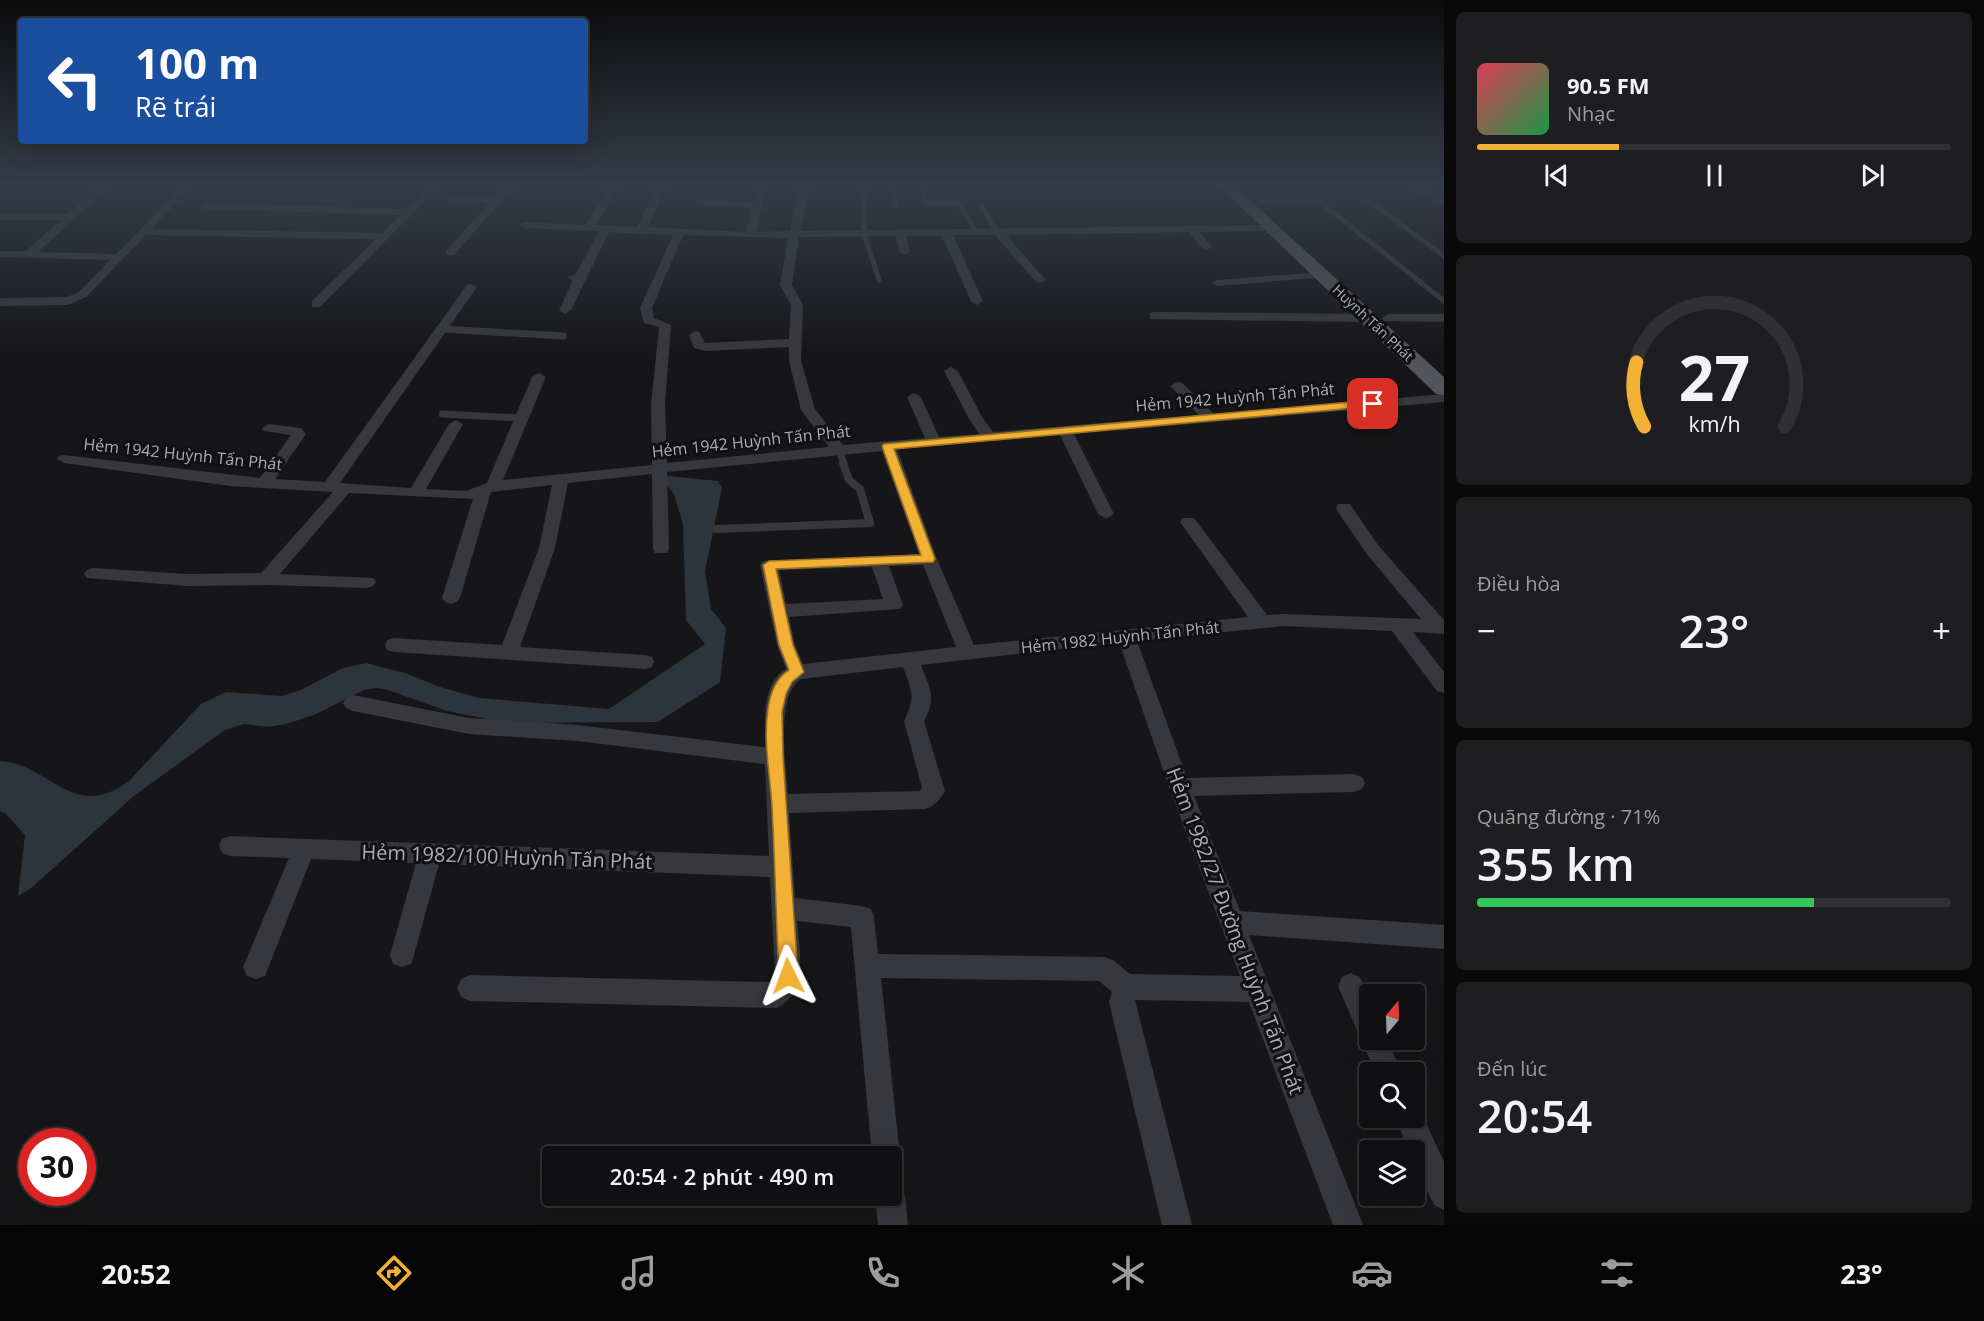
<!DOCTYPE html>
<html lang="vi">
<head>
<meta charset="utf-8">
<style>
	:root { --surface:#101012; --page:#1e1e20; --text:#f1f3f6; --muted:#9c9d9f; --line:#303032; --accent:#f2b134 }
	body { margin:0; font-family:"Open Sans",sans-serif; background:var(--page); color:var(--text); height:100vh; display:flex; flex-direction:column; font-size:22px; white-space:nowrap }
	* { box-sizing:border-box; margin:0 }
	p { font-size:20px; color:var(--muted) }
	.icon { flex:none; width:33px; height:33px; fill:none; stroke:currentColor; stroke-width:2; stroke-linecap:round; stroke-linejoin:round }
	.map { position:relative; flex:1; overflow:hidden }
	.side { display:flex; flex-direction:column; gap:12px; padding:12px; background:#09090a; width:540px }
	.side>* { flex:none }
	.banner { position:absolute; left:18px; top:18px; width:570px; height:126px; border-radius:6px; box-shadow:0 6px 24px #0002,0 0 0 2px var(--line); background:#1a4fa0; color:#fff; overflow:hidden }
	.needle { width:39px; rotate:19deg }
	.controls { position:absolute; left:1359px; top:984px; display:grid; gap:12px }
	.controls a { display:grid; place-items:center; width:66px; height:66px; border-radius:6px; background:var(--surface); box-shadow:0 6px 24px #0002,0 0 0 2px var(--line); font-size:30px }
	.speed { position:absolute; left:18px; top:1128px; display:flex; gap:12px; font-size:30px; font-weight:700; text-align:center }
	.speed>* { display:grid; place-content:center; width:78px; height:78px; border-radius:50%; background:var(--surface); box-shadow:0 6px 24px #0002,0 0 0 2px var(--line); line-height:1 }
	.speed .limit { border:9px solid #d22; background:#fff; color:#111 }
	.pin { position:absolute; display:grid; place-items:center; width:51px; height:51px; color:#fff; margin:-26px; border-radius:12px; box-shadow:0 3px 9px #0006 }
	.me { position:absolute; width:66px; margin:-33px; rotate:357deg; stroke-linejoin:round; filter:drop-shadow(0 0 4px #0008) }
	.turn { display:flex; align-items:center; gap:21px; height:126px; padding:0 18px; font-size:27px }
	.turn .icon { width:78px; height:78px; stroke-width:2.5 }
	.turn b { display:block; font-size:42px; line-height:51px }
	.big { font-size:45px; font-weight:600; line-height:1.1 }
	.side .tile { flex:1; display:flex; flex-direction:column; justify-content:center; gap:9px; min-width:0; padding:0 21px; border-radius:9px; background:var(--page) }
	.side .dial { align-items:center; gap:0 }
	.dial svg { height:156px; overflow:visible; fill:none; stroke:var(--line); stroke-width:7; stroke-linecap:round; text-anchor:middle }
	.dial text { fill:var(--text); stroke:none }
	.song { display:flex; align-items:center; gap:18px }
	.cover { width:72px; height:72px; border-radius:9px; background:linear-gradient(135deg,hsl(350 70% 55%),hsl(140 70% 35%)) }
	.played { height:6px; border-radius:3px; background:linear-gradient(90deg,var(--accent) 30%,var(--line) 30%) }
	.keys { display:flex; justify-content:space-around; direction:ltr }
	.heat { display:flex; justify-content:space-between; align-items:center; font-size:33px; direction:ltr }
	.charge { height:9px; border-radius:4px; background:linear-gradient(90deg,#34c759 71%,var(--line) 0) }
	.trip { position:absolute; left:542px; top:1146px; width:360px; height:60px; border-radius:6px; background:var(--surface); box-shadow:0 6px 24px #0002,0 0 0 2px var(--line); font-weight:600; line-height:60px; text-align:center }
	.menu { display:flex; height:96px; justify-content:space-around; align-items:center; background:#060607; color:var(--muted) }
	.menu .icon { width:42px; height:42px }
	.menu .current { color:var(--accent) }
	.menu b { font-size:27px; color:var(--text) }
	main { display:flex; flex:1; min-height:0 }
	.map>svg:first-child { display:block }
	.water { fill:#2c353c }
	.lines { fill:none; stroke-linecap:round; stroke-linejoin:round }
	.service-far2 { stroke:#37383d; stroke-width:5 }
	.service-far1 { stroke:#37383d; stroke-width:7 }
	.service { stroke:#37383d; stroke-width:8 }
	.minor { fill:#37383d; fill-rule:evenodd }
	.primary { fill:#53555c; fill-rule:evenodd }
	.route { fill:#f2b134; stroke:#9d7322; stroke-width:1.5 }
	.labels { text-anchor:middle; stroke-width:6; stroke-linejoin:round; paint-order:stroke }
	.far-street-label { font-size:14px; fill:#a8adb8; stroke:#111113 }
	.street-label { font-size:16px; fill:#a8adb8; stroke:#111113 }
	.near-street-label { font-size:20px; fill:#a8adb8; stroke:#111113 }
</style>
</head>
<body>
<main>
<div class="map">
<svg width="1444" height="1225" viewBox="0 0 1444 1225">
	<rect width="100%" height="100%" fill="#161618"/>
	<path class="water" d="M 668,476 L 718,481 L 722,488 L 705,571 L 711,609 L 726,628 L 720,682 L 658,722 L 508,723 L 447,711 L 388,690 L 377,688 L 364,690 L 314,715 L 286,724 L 267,727 L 244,724 L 225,730 L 135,795 L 31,888 L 18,896 L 25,835 L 6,814 L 0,811 L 0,761 C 49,763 73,823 129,781 L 201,704 L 226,692 L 281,696 L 301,690 L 343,668 L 366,663 L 405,673 L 440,687 L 479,698 L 609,709 L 705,644 L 686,620 L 683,524 L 674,494 L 663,481 Z"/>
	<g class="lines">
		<g class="service-far2">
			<polyline points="864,183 864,233 879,280"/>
			<polyline points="891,183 895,205"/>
			<polyline points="921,183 926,203 958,203 976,231"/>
			<polyline points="1365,198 1444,256"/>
			<polyline points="1259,201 1319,201 1444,301"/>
			<polyline points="981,206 997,231"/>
		</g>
		<g class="service-far1">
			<polyline points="442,329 563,336"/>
			<polyline points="442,414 522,418"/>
			<polyline points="839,450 844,464"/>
		</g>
		<polyline class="service" points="716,529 870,523 860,489 849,480 843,463"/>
		<g class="minor">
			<path d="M 0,183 L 195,183 L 152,229 L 382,233 L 400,215 L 205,209 L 200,206 L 205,203 L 406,209 L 433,183 L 443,183 L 433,194 L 494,197 L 507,183 L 517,183 L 454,255 L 446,255 L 446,251 L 489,203 L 427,199 L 320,307 L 312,307 L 312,301 L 376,239 L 146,235 L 86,297 L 68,305 L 0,306 L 0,298 L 66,297 L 78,293 L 110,260 L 0,257 L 0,251 L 26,251 L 61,220 L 0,220 L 0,214 L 68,214 L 100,186 L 0,186 ZM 111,186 L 183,186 L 116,254 L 38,252 Z"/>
			<path d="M 611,183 L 620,183 L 596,225 L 637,227 L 658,183 L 667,183 L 648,227 L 746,232 L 752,208 L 700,205 L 695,202 L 700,199 L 753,202 L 759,183 L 767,183 L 756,232 L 790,231 L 799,189 L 804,186 L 809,189 L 800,231 L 1273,225 L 1278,228 L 1273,231 L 1200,232 L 1212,247 L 1207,250 L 1203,249 L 1189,232 L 1006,235 L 1044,278 L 1046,280 L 1040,283 L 1036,282 L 995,235 L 953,235 L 983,301 L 977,305 L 971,301 L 942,236 L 906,236 L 910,252 L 905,255 L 900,252 L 896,236 L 799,237 L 792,285 L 803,305 L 801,361 L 815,409 L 843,445 L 925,438 L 907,397 L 914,393 L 921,397 L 939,437 L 979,434 L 968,417 L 944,371 L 951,367 L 958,371 L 982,417 L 993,432 L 1199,415 L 1170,386 L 1177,382 L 1182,383 L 1214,414 L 1444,394 L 1444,402 L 1074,434 L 1114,514 L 1106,519 L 1098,514 L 1060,435 L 897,449 L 937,559 L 974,645 L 1248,617 L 1180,522 L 1182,518 L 1194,518 L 1267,615 L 1284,614 L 1421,619 L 1366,553 L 1338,512 L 1336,508 L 1338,504 L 1350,504 L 1378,545 L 1444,620 L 1444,634 L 1413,632 L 1444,672 L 1444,693 L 1437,691 L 1392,631 L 1284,626 L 1137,641 L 1187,778 L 1354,774 L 1362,777 L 1365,783 L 1362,789 L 1354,792 L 1194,796 L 1240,911 L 1444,925 L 1444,949 L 1249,935 L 1363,1225 L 1333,1225 L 1249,1002 L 1135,1000 L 1192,1225 L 1162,1225 L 1109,1002 L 1112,992 L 1099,981 L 881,978 L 900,1156 L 896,1166 L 891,1168 L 891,1156 L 872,1156 L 851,927 L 797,921 C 799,949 810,994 776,1008 L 470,1001 L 461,997 L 457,988 L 461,979 L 470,975 L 769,982 L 775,973 L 770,877 L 439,864 L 414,955 L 411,964 L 402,967 L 393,964 L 390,955 L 416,863 L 311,859 L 265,976 L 256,979 L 247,976 L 243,967 L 289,858 L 230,856 L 222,853 L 219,846 L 222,839 L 230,836 L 769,856 L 765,764 L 578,741 L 469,734 L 353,711 L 346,708 L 343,703 L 346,698 L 353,695 L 469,718 L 578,725 L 765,747 C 765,722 761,684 786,669 L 777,645 L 760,565 L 763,561 L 919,554 L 882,451 L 667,472 L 669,549 L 667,553 L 655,553 L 653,549 L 652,474 L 568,483 L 555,548 L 520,647 L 645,655 L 652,657 L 654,662 L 652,667 L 645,669 L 394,652 L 387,650 L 385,645 L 387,640 L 394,638 L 502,645 L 539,548 L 552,485 L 491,492 L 460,598 L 457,602 L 451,604 L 445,602 L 442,598 L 473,499 L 349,493 L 280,574 L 373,578 L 376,582 L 373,586 L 367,588 L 266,585 L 188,586 L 87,578 L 84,574 L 87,570 L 93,568 L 188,574 L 261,573 L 333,492 L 230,486 L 64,463 L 57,459 L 59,456 L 64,455 L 260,478 L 291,435 L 264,431 L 262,428 L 269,424 L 301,428 L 306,434 L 275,479 L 325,482 L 467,285 L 471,284 L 477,287 L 340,483 L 411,488 L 449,424 L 456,420 L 463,424 L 426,489 L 466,491 L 487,483 L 532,377 L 539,373 L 546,377 L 503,480 L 652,465 L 651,404 L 659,327 L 644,323 L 640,308 L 673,235 L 609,232 L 571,310 L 565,314 L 559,310 L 573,280 L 567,277 L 576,274 L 599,231 L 524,228 L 519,225 L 524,222 L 586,225 ZM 683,235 L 788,238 L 780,285 L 791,305 L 789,339 L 705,343 L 699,332 L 695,331 L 689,335 L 694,348 L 705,351 L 789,347 L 789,361 L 801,410 L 829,447 L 667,463 L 665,404 L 671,325 L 654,318 L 652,308 ZM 923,565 L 956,647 L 803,664 L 795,645 L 789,617 L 900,609 L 903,605 L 889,566 ZM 872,567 L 883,599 L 786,604 L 779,570 ZM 1119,642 L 1169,787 L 1240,976 L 1130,974 L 1113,960 L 1104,957 L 878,954 L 874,917 L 871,909 L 862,906 L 795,898 L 789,813 L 925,809 C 935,806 940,800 945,791 L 924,721 C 937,697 930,689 921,665 ZM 903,667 C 912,691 916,697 904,721 L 922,788 L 920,791 L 788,794 C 786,766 775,695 801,679 Z"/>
			<polygon points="1401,183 1412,183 1444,199 1444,206"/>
			<polygon points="1322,272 1326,273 1326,277 1217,286 1211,283 1217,280"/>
			<polygon points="1154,312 1368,314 1374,318 1368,322 1150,319 1150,313"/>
			<polygon points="1388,314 1444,314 1444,322 1384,321 1382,318"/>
			<polygon points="1351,973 1360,977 1370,999 1370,1040 1387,1040 1402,1072 1375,1072 1338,986 1342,977"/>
			<polygon points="1414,1106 1419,1108 1444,1162 1444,1210 1434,1205 1414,1163 1414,1150 1409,1150 1395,1118 1414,1118"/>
			<polygon points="891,1182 900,1186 905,1196 908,1225 878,1225 875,1196 891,1196"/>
		</g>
		<polygon class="primary" points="1216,183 1231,183 1444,377 1444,395 1436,394"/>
	</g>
	<linearGradient id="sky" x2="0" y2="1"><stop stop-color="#0c0c0d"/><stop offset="0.52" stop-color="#363c48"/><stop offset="1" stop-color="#363c48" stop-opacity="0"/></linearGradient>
	<rect width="1444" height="354" fill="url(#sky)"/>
	<path class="route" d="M 1373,400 L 1379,404 L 1377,406 L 894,449 L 935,559 L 933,562 L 776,569 L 793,645 L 804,672 L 792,682 L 786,694 L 782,712 L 783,757 L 798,976 L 795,983 L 788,986 L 782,983 L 779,976 C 776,919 775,862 772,806 C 770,774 763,741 768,709 C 770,694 776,678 789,670 L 779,645 L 763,565 L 769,561 L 921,555 L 882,446 L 884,444 Z"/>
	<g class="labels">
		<g class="far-street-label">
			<text transform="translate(1373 323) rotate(43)" y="5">Huỳnh Tấn Phát</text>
		</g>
		<g class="street-label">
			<text transform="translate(1235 397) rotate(-5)" y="6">Hẻm 1942 Huỳnh Tấn Phát</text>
			<text transform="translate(751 441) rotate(-6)" y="6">Hẻm 1942 Huỳnh Tấn Phát</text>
			<text transform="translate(183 454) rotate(6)" y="6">Hẻm 1942 Huỳnh Tấn Phát</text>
			<text transform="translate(1120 637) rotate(-6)" y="6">Hẻm 1982 Huỳnh Tấn Phát</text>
		</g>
		<g class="near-street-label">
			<text transform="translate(507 857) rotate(2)" y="7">Hẻm 1982/100 Huỳnh Tấn Phát</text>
			<text transform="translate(1235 931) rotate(69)" y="7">Hẻm 1982/27 Đường Huỳnh Tấn Phát</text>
		</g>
	</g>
</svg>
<div class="controls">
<a><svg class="needle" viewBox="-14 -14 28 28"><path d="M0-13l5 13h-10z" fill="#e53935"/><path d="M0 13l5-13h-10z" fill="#9c9d9f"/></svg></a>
<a><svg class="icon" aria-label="search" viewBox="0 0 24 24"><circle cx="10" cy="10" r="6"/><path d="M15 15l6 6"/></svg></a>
<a><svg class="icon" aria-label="layers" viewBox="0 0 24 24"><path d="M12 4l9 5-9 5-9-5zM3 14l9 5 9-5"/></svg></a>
</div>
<div class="speed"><div class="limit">30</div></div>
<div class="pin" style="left:1373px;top:404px;background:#d93025"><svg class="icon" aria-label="arrive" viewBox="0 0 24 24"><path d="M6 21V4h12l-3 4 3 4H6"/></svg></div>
<svg class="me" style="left:788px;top:976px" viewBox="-20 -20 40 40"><path d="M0-17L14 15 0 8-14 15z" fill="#f2b134" stroke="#fff" stroke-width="4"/></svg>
<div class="trip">20:54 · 2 phút · 490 m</div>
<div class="banner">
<div class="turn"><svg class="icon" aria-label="left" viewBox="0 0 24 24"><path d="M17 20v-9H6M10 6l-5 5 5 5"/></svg><div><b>100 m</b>Rẽ trái</div></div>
</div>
</div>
<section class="side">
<div class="tile">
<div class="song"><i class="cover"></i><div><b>90.5 FM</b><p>Nhạc</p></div></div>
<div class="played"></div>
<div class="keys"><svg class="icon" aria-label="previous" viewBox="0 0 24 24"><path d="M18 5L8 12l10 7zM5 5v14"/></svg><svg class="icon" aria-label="pause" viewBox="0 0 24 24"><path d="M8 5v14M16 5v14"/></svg><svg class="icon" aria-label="next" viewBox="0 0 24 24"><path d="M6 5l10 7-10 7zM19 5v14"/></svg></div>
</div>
<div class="tile dial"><svg viewBox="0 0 100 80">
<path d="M14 69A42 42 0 1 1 86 69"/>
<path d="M14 69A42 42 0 0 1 10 36" stroke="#f2b134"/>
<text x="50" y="56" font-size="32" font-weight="700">27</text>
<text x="50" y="72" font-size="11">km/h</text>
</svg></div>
<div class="tile"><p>Điều hòa</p>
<div class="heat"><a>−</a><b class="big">23°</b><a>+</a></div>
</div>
<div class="tile"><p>Quãng đường · 71%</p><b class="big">355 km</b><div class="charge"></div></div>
<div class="tile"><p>Đến lúc</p><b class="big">20:54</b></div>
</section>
</main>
<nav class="menu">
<b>20:52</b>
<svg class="icon current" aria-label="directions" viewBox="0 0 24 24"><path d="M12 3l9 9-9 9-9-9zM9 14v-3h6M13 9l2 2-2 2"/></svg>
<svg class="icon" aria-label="music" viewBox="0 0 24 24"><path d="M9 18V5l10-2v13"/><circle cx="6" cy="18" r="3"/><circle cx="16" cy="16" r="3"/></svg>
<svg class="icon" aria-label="phone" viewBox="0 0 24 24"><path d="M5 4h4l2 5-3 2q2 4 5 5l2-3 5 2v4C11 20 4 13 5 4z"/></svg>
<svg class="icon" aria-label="climate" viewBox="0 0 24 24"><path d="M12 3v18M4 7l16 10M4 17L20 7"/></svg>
<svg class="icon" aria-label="car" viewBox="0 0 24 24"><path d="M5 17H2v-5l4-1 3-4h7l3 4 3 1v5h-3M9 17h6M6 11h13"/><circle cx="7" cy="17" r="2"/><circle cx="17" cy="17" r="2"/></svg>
<svg class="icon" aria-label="filters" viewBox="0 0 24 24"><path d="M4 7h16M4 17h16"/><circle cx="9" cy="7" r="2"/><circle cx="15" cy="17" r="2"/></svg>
<b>23°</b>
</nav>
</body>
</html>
